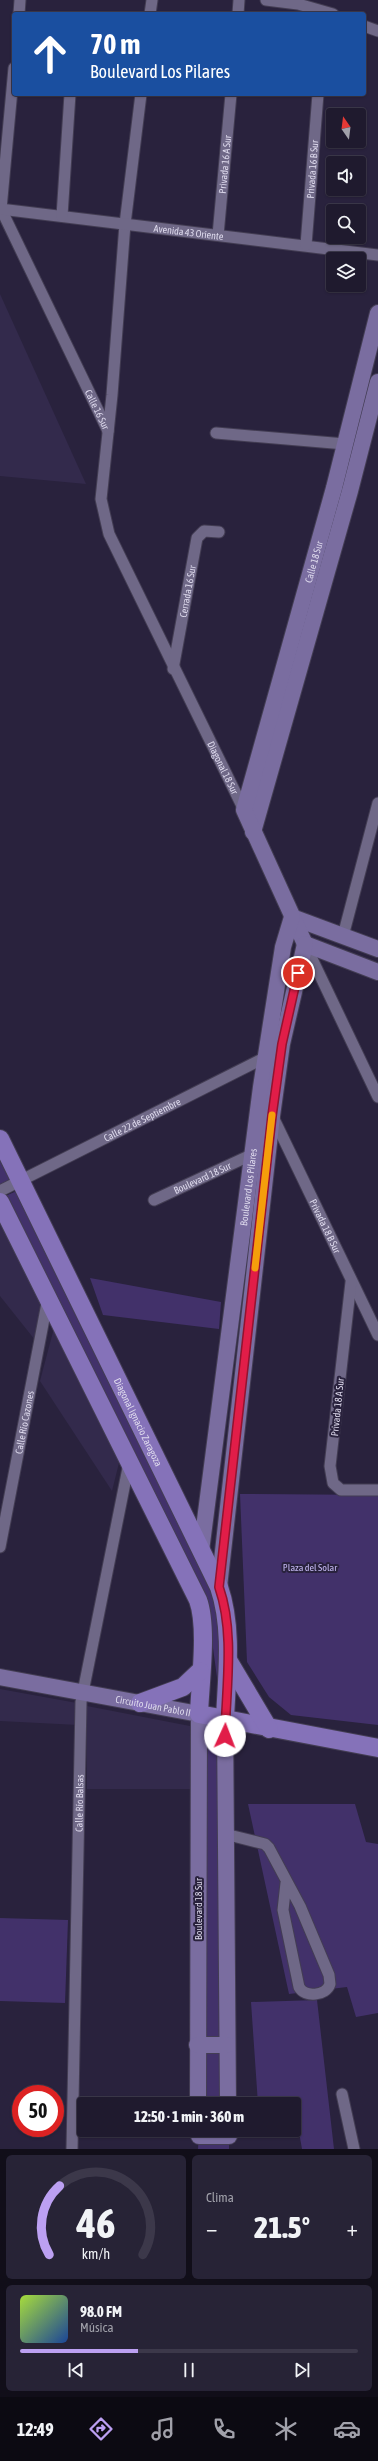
<!DOCTYPE html>
<html lang="es">
<head>
<meta charset="utf-8">
<style>
	:root { --surface:#1f1a2e; --page:#272336; --text:#f1f3f6; --muted:#a1a1aa; --line:#3c384a; --accent:#bca0f2 }
	body { margin:0; font-family:"Asap Condensed",sans-serif; background:var(--page); color:var(--text); height:100vh; display:flex; flex-direction:column; font-size:15px; white-space:nowrap }
	* { box-sizing:border-box; margin:0 }
	p { font-size:13px; color:var(--muted) }
	.icon { flex:none; width:22px; height:22px; fill:none; stroke:currentColor; stroke-width:2; stroke-linecap:round; stroke-linejoin:round }
	.map { position:relative; height:2149px; overflow:hidden }
	.drawer { display:flex; flex-direction:column; gap:6px; padding:6px; background:#110e19; flex:1 }
	.drawer>* { flex:none }
	.guide { position:absolute; left:12px; top:12px; width:354px; height:84px; border-radius:4px; box-shadow:0 1px 3px #0004,0 0 0 1px var(--line); background:#1a4fa0; color:#fff; overflow:hidden }
	.needle { width:26px; rotate:346deg }
	.tools { position:absolute; left:326px; top:108px; display:grid; gap:8px }
	.tools a { display:grid; place-items:center; width:40px; height:40px; border-radius:4px; background:var(--surface); box-shadow:0 1px 3px #0004,0 0 0 1px var(--line); font-size:20px }
	.speed { position:absolute; left:12px; top:2085px; display:flex; gap:8px; font-size:20px; font-weight:700; text-align:center }
	.speed>* { display:grid; place-content:center; width:52px; height:52px; border-radius:50%; background:var(--surface); box-shadow:0 1px 3px #0004,0 0 0 1px var(--line); line-height:1 }
	.speed .limit { border:6px solid #d22; background:#fff; color:#111 }
	.pin { position:absolute; display:grid; place-items:center; width:34px; height:34px; color:#fff; margin:-17px; border:2px solid #fff; border-radius:50%; box-shadow:0 1px 4px #0007 }
	.me { position:absolute; width:44px; margin:-22px; rotate:2deg; stroke-linejoin:round; filter:drop-shadow(0 0 3px #0008) }
	.turn { display:flex; align-items:center; gap:14px; height:84px; padding:0 12px; font-size:18px }
	.turn .icon { width:52px; height:52px; stroke-width:2.5 }
	.turn b { display:block; font-size:28px; line-height:34px }
	.big { font-size:30px; font-weight:800; line-height:1.1 }
	.drawer .widget { flex:1; display:flex; flex-direction:column; justify-content:center; gap:6px; min-width:0; padding:0 14px; border-radius:6px; background:var(--page) }
	.drawer .dial { align-items:center; gap:0 }
	.dial svg { height:104px; overflow:visible; fill:none; stroke:var(--line); stroke-width:7; stroke-linecap:round; text-anchor:middle }
	.dial text { fill:var(--text); stroke:none }
	.song { display:flex; align-items:center; gap:12px }
	.cover { width:48px; height:48px; border-radius:6px; background:linear-gradient(135deg,hsl(80 70% 55%),hsl(220 70% 35%)) }
	.played { height:4px; border-radius:2px; background:linear-gradient(90deg,var(--accent) 35%,var(--line) 35%) }
	.keys { display:flex; justify-content:space-around; direction:ltr }
	.heat { display:flex; justify-content:space-between; align-items:center; font-size:22px; direction:ltr }
	.drawer .tiles { flex:1; display:grid; gap:6px; grid-template-columns:1fr 1fr }
	.widget:last-child { grid-column:span 2 }
	.trip { position:absolute; left:77px; top:2097px; width:224px; height:40px; border-radius:4px; background:var(--surface); box-shadow:0 1px 3px #0004,0 0 0 1px var(--line); font-weight:800; line-height:40px; text-align:center }
	.tab-bar { display:flex; height:64px; justify-content:space-around; align-items:center; background:#0c0a12; color:var(--muted) }
	.tab-bar .icon { width:28px; height:28px }
	.tab-bar .active { color:var(--accent) }
	.tab-bar b { font-size:18px; color:var(--text) }
	.map>svg:first-child { display:block }
	.built { fill:#332a4c }
	.green { fill:#42316a }
	.lines { fill:none; stroke-linecap:round; stroke-linejoin:round }
	.street-casing { stroke:#433d53; stroke-width:13 }
	.secondary-casing { stroke:#433d53; stroke-width:18 }
	.primary-casing { stroke:#433d53; stroke-width:20 }
	.street { stroke:#6f6887; stroke-width:11 }
	.secondary { stroke:#7a6da0; stroke-width:16 }
	.primary { stroke:#8572b9; stroke-width:18 }
	.route-casing { stroke:#92132f; stroke-width:10 }
	.route { stroke:#e11d48; stroke-width:7 }
	.slow { stroke:#f59e0b; stroke-width:7 }
	.labels { text-anchor:middle; stroke-width:4; stroke-linejoin:round; paint-order:stroke }
	.street-label { font-size:10px; fill:#dedaed; stroke:#29223d }
	.park-label { font-size:10px; fill:#c3b7f0; stroke:#29223d }
</style>
</head>
<body>
<div class="map">
<svg width="378" height="2149" viewBox="0 0 378 2149">
	<rect width="100%" height="100%" fill="#29223d"/>
	<g class="built">
		<polygon points="0,294 86,484 0,476"/>
		<polygon points="0,1221 42,1301 35,1340 0,1296"/>
		<polygon points="54,1328 120,1459 112,1491 40,1381"/>
		<polygon points="0,1689 77,1703 78,1725 0,1721"/>
		<polygon points="87,1706 195,1727 194,1789 87,1789"/>
	</g>
	<g class="green">
		<polygon points="0,1147 15,1176 0,1185"/>
		<polygon points="19,1190 218,1603 219,1692 207,1604 3,1197"/>
		<polygon points="90,1278 221,1302 219,1329 103,1315"/>
		<polygon points="240,1494 378,1495 378,1725 291,1715 269,1697 247,1662"/>
		<polygon points="199,1732 225,1736 228,2104 198,2104"/>
		<polygon points="248,1804 355,1804 366,1842 378,1844 378,2013 356,2017 347,1987 289,1994"/>
		<polygon points="0,1918 68,1920 65,2003 0,2001"/>
		<polygon points="317,2000 334,2149 302,2149 294,2104 258,2104 251,2002"/>
		<polygon points="199,2130 229,2130 229,2149 198,2149"/>
	</g>
	<g class="lines">
		<defs>
			<g id="street">
				<polyline points="266,0 298,4 333,14"/>
				<polyline points="19,14 20,0"/>
				<polyline points="150,14 152,0"/>
				<polyline points="238,14 239,0"/>
				<polyline points="364,26 378,31"/>
				<path id="s1" d="M 14,68 L 1,209 L 108,431"/>
				<path id="s2" d="M 141,94 L 125,224 L 112,395 L 101,499 L 109,534 L 244,810"/>
				<path id="s3" d="M 0,209 L 378,255"/>
				<polyline points="62,216 70,94"/>
				<path id="s4" d="M 218,235 L 231,94"/>
				<path id="s5" d="M 306,245 L 318,94"/>
				<polyline points="216,433 345,444"/>
				<path id="s6" d="M 173,669 L 197,538 L 204,531 L 219,532"/>
				<polyline points="343,936 378,803"/>
				<polyline points="305,944 378,1097"/>
				<path id="s7" d="M 273,1117 L 378,1335"/>
				<path id="s8" d="M 0,1191 L 268,1056"/>
				<path id="s9" d="M 154,1200 L 251,1155"/>
				<polyline points="351,1282 330,1466 333,1483 341,1490 378,1490"/>
				<path id="s10" d="M 0,1547 L 48,1298"/>
				<path d="M 225,1834 L 265,1844 L 269,1848 L 300,1906 L 329,1975 L 330,1984 C 326,1996 305,1998 299,1987 L 283,1910 L 286,1883"/>
				<polyline points="342,2094 354,2149"/>
				<path id="s11" d="M 72,2149 L 81,1702 L 129,1463"/>
			</g>
			<g id="secondary">
				<polyline points="253,832 350,491 378,382"/>
				<polyline points="292,917 378,949"/>
				<path id="s12" d="M 305,944 L 244,810 L 334,488 L 378,313"/>
				<polyline points="305,944 378,972"/>
				<path id="s13" d="M 201,1551 L 261,1087 L 283,947 L 292,917"/>
				<polyline points="219,1587 272,1116 282,1044 305,944"/>
				<path id="s14" d="M 0,1677 L 199,1714 L 198,2104"/>
				<polyline points="225,1718 228,2104"/>
				<polyline points="197,2045 227,2045"/>
				<polyline points="199,2136 229,2136"/>
			</g>
			<g id="primary">
				<path id="s15" d="M 0,1139 L 219,1587 C 233,1628 227,1675 225,1718"/>
				<path d="M 0,1202 L 198,1600 C 208,1627 200,1684 199,1714 L 378,1748"/>
				<polyline points="228,1660 269,1729"/>
				<polyline points="140,1703 183,1687 200,1671"/>
			</g>
		</defs>
		<use href="#street" class="street-casing"/>
		<use href="#secondary" class="secondary-casing"/>
		<use href="#primary" class="primary-casing"/>
		<use href="#street" class="street"/>
		<use href="#secondary" class="secondary"/>
		<use href="#primary" class="primary"/>
	</g>
	<g class="lines">
		<defs>
			<path id="route" d="M 225,1736 C 226,1688 235,1633 219,1587 L 272,1116 L 282,1044 L 298,973"/>
		</defs>
		<use href="#route" class="route-casing"/>
		<use href="#route" class="route"/>
		<polyline class="slow" points="255,1268 272,1115"/>
	</g>
	<g class="labels">
		<g class="street-label">
			<text dy="4" stroke="none"><textPath href="#s4" startOffset="71">Privada 16 A Sur</textPath></text>
			<text dy="4" stroke="none"><textPath href="#s5" startOffset="76">Privada 16 B Sur</textPath></text>
			<text dy="4" stroke="none"><textPath href="#s3" startOffset="190">Avenida 43 Oriente</textPath></text>
			<text dy="4" stroke="none"><textPath href="#s1" startOffset="364">Calle 16 Sur</textPath></text>
			<text dy="4" stroke="none"><textPath href="#s12" startOffset="405">Calle 18 Sur</textPath></text>
			<text dy="4" stroke="none"><textPath href="#s6" startOffset="79">Cerrada 16 Sur</textPath></text>
			<text dy="4" stroke="none"><textPath href="#s2" startOffset="703">Diagonal 18 Sur</textPath></text>
			<text dy="4" stroke="none"><textPath href="#s8" startOffset="159">Calle 22 de Septiembre</textPath></text>
			<text dy="4" stroke="none"><textPath href="#s9" startOffset="53">Boulevard 18 Sur</textPath></text>
			<text dy="4" stroke="none"><textPath href="#s13" startOffset="367">Boulevard Los Pilares</textPath></text>
			<text dy="4" stroke="none"><textPath href="#s7" startOffset="121">Privada 18 B Sur</textPath></text>
			<text transform="translate(337 1407) rotate(-84)" y="4">Privada 18 A Sur</text>
			<text dy="4" stroke="none"><textPath href="#s10" startOffset="127">Calle Río Cazones</textPath></text>
			<text dy="4" stroke="none"><textPath href="#s15" startOffset="315">Diagonal Ignacio Zaragoza</textPath></text>
			<text dy="4" stroke="none"><textPath href="#s14" startOffset="156">Circuito Juan Pablo II</textPath></text>
			<text dy="4" stroke="none"><textPath href="#s11" startOffset="346">Calle Río Balsas</textPath></text>
			<text transform="translate(198 1909) rotate(-90)" y="4">Boulevard 18 Sur</text>
		</g>
		<g class="park-label">
			<text x="310" y="1571">Plaza del Solar</text>
		</g>
	</g>
</svg>
<div class="tools">
<a><svg class="needle" viewBox="-14 -14 28 28"><path d="M0-13l5 13h-10z" fill="#e53935"/><path d="M0 13l5-13h-10z" fill="#a1a1aa"/></svg></a>
<a><svg class="icon" aria-label="sound" viewBox="0 0 24 24"><path d="M4 9h4l5-4v14l-5-4H4zM17 9q2 3 0 6"/></svg></a>
<a><svg class="icon" aria-label="search" viewBox="0 0 24 24"><circle cx="10" cy="10" r="6"/><path d="M15 15l6 6"/></svg></a>
<a><svg class="icon" aria-label="layers" viewBox="0 0 24 24"><path d="M12 4l9 5-9 5-9-5zM3 14l9 5 9-5"/></svg></a>
</div>
<div class="speed"><div class="limit">50</div></div>
<div class="pin" style="left:298px;top:973px;background:#d93025"><svg class="icon" aria-label="arrive" viewBox="0 0 24 24"><path d="M6 21V4h12l-3 4 3 4H6"/></svg></div>
<svg class="me" style="left:225px;top:1736px" viewBox="-20 -20 40 40"><circle r="19" fill="#fff"/><path d="M0-13L10 11 0 6-10 11z" fill="#e11d48"/></svg>
<div class="trip">12:50 · 1 min · 360 m</div>
<div class="guide">
<div class="turn"><svg class="icon" aria-label="ahead" viewBox="0 0 24 24"><path d="M12 20V5M6 11l6-6 6 6"/></svg><div><b>70 m</b>Boulevard Los Pilares</div></div>
</div>
</div>
<section class="drawer">
<div class="tiles">
<div class="widget dial"><svg viewBox="0 0 100 80">
<path d="M14 69A42 42 0 1 1 86 69"/>
<path d="M14 69A42 42 0 0 1 22 16" stroke="#bca0f2"/>
<text x="50" y="56" font-size="32" font-weight="700">46</text>
<text x="50" y="72" font-size="11">km/h</text>
</svg></div>
<div class="widget"><p>Clima</p>
<div class="heat"><a>−</a><b class="big">21.5°</b><a>+</a></div>
</div>
<div class="widget">
<div class="song"><i class="cover"></i><div><b>98.0 FM</b><p>Música</p></div></div>
<div class="played"></div>
<div class="keys"><svg class="icon" aria-label="previous" viewBox="0 0 24 24"><path d="M18 5L8 12l10 7zM5 5v14"/></svg><svg class="icon" aria-label="pause" viewBox="0 0 24 24"><path d="M8 5v14M16 5v14"/></svg><svg class="icon" aria-label="next" viewBox="0 0 24 24"><path d="M6 5l10 7-10 7zM19 5v14"/></svg></div>
</div>
</div>
</section>
<nav class="tab-bar">
<b>12:49</b>
<svg class="icon active" aria-label="directions" viewBox="0 0 24 24"><path d="M12 3l9 9-9 9-9-9zM9 14v-3h6M13 9l2 2-2 2"/></svg>
<svg class="icon" aria-label="music" viewBox="0 0 24 24"><path d="M9 18V5l10-2v13"/><circle cx="6" cy="18" r="3"/><circle cx="16" cy="16" r="3"/></svg>
<svg class="icon" aria-label="phone" viewBox="0 0 24 24"><path d="M5 4h4l2 5-3 2q2 4 5 5l2-3 5 2v4C11 20 4 13 5 4z"/></svg>
<svg class="icon" aria-label="climate" viewBox="0 0 24 24"><path d="M12 3v18M4 7l16 10M4 17L20 7"/></svg>
<svg class="icon" aria-label="car" viewBox="0 0 24 24"><path d="M5 17H2v-5l4-1 3-4h7l3 4 3 1v5h-3M9 17h6M6 11h13"/><circle cx="7" cy="17" r="2"/><circle cx="17" cy="17" r="2"/></svg>
</nav>
</body>
</html>
